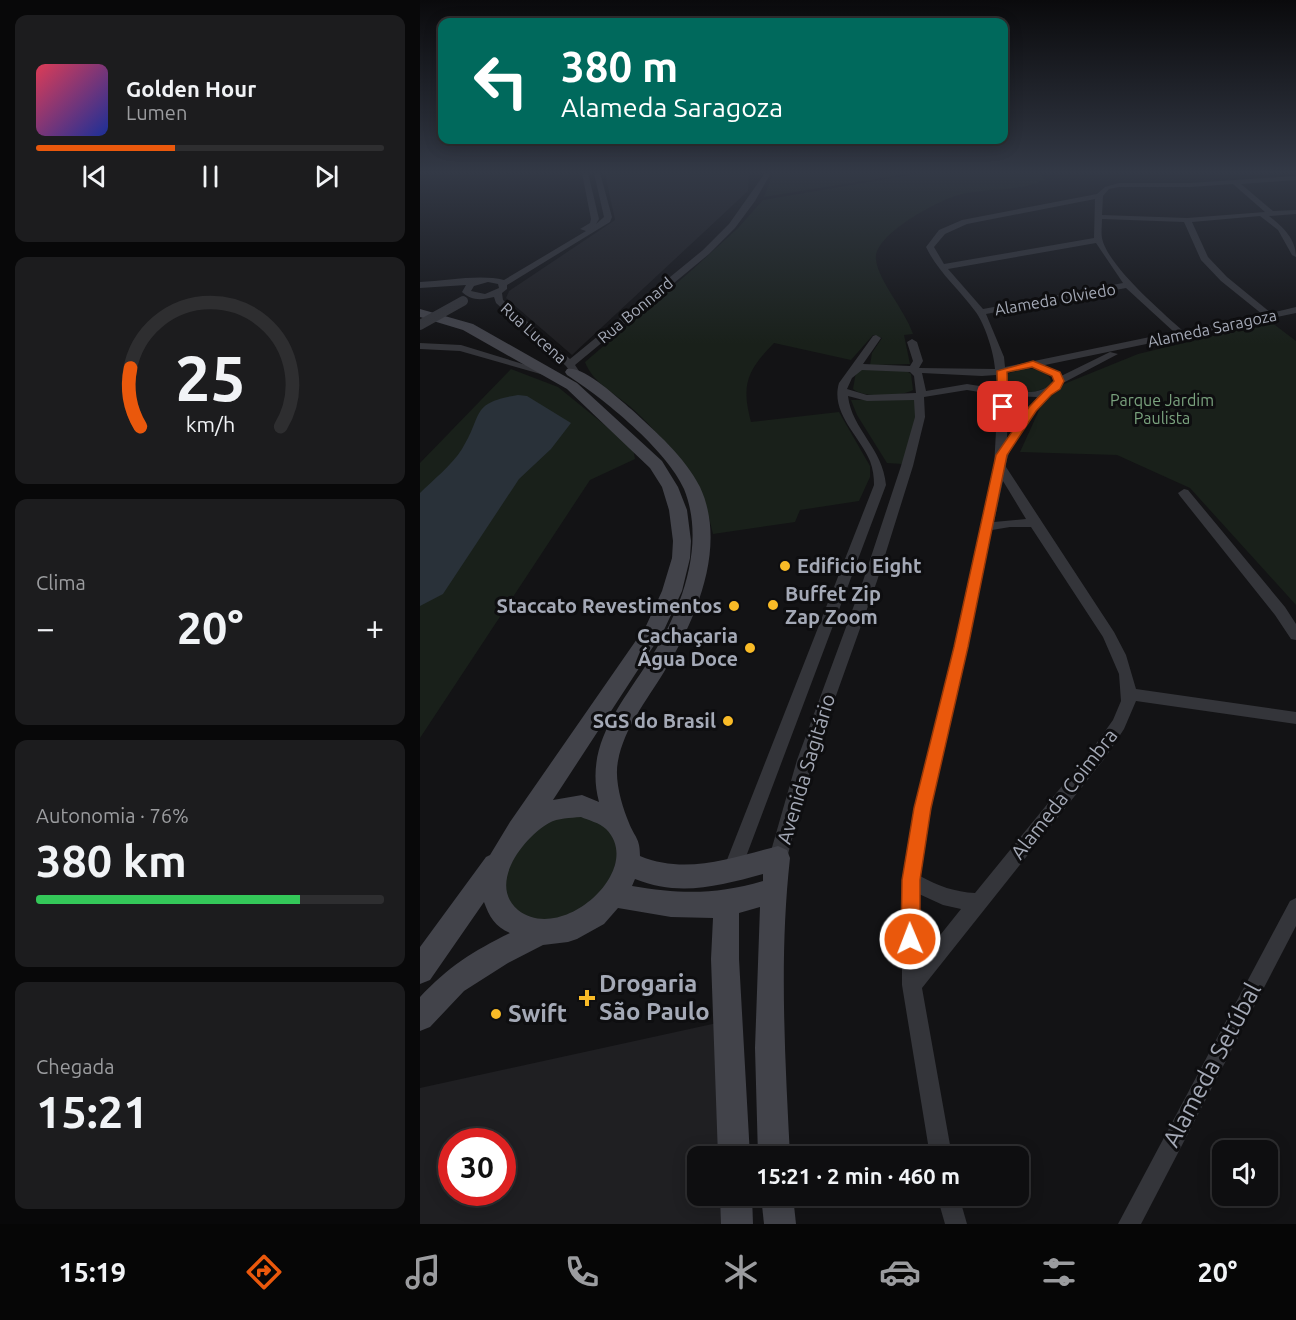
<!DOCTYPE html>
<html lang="pt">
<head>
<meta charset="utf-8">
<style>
	:root { --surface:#0e0e10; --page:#1c1c1e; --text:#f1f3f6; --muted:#9b9c9f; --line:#2e2e30; --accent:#ea580c }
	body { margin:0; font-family:Ubuntu,sans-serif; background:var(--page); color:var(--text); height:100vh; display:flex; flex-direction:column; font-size:22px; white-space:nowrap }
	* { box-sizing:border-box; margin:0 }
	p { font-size:20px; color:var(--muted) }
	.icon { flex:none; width:33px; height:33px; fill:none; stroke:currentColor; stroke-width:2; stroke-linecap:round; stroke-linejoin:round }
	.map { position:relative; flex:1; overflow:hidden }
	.drawer { display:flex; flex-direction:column; gap:15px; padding:15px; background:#080809; width:420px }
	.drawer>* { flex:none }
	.banner { position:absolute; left:18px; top:18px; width:570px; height:126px; border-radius:12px; box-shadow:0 3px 15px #0003,0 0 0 2px var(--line); background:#00695c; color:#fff; overflow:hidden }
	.controls { position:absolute; left:792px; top:1140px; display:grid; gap:12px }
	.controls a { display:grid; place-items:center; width:66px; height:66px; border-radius:12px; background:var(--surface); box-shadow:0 3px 15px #0003,0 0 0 2px var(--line); font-size:30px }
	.speed { position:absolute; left:18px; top:1128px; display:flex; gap:12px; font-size:30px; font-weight:700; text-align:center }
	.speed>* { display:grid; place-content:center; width:78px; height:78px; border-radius:50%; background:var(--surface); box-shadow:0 3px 15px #0003,0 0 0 2px var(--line); line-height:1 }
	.speed .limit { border:9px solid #d22; background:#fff; color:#111 }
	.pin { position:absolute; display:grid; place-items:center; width:51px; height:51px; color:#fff; margin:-26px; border-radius:12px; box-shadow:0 3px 9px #0006 }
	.me { position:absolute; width:66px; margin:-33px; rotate:359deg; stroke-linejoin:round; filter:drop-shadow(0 0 4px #0008) }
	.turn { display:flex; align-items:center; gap:21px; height:126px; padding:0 24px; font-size:27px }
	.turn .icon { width:78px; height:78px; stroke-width:2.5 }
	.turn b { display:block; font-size:42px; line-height:51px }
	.big { font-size:45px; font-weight:700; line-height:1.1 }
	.drawer .card { flex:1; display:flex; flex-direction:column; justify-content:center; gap:9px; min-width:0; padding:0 21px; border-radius:12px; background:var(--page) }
	.drawer .dial { align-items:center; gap:0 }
	.dial svg { height:156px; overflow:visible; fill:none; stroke:var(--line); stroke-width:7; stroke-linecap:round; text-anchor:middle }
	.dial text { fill:var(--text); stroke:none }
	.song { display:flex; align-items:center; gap:18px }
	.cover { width:72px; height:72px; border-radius:9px; background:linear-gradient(135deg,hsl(350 70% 55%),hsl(230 70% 35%)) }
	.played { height:6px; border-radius:3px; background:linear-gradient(90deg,var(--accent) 40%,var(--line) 40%) }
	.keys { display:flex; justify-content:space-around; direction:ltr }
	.heat { display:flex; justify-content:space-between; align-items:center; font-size:33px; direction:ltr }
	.charge { height:9px; border-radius:4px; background:linear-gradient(90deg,#34c759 76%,var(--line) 0) }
	.trip { position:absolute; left:267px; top:1146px; width:342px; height:60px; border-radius:12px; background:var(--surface); box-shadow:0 3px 15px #0003,0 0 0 2px var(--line); font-weight:700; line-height:60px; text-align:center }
	.tabs { display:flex; height:96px; justify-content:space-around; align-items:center; background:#060606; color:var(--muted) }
	.tabs .icon { width:42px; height:42px }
	.tabs .current { color:var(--accent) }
	.tabs b { font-size:27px; color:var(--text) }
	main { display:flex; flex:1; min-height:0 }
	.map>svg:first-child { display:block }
	.built { fill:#1f1f22; fill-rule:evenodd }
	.green { fill:#19201a }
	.water { fill:#293139 }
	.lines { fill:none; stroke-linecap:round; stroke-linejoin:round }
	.street { fill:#34353a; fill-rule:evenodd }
	.secondary { fill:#42434a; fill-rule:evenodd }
	.street-bridge { stroke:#34353a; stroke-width:10 }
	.route { fill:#ea580c; stroke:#983908; stroke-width:1.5 }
	.poi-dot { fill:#f9bb27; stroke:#0e0e10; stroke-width:2 }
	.labels { text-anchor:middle; stroke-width:6; stroke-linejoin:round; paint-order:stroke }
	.far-street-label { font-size:16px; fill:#a4a9b6; stroke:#0e0e10 }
	.far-park-label { font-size:16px; fill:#7aa27e; stroke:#0e0e10 }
	.poi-label { font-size:20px; font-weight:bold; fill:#a4a9b6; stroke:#0e0e10; text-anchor:end }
	.street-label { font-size:20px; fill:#a4a9b6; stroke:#0e0e10 }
	.near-poi-label { font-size:24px; font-weight:bold; fill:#a4a9b6; stroke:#0e0e10; text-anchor:start }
	.near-street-label { font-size:24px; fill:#a4a9b6; stroke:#0e0e10 }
</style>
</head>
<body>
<main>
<section class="drawer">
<div class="card">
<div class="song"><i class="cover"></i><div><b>Golden Hour</b><p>Lumen</p></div></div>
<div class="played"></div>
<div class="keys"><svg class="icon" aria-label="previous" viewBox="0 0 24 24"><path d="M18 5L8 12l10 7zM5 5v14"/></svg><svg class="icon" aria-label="pause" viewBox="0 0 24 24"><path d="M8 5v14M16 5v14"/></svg><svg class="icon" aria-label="next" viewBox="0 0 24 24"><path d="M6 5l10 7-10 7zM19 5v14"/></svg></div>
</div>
<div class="card dial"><svg viewBox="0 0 100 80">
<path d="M14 69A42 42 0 1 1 86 69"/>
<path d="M14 69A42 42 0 0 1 9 39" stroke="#ea580c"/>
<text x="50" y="56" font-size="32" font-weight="700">25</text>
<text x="50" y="72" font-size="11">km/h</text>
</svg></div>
<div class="card"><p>Clima</p>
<div class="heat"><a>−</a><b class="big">20°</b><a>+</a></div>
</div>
<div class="card"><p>Autonomia · 76%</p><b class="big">380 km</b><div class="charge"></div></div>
<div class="card"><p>Chegada</p><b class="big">15:21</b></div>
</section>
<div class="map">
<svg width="876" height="1224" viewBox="0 0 876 1224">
	<rect width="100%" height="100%" fill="#131315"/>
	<g class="built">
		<polygon points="185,173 329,173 328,191 152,355 86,298 89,291 195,220"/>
		<path d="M 297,1023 L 303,1156 L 278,1156 L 278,1196 L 305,1196 L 306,1224 L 0,1224 L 0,1088 ZM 32,1142 L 82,1142 L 82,1192 L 32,1192 Z"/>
	</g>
	<g class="green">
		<polygon points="353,173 493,173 344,197"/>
		<path d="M 502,173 L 620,173 L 624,180 C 598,192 569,188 542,194 C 520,199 452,235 456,260 C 459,282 485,310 493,334 L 484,335 L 490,364 L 450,365 L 452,353 L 462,338 L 453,335 L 431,360 L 354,343 C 327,371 321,384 331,422 L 419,412 L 450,466 L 450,477 L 439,501 L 380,510 L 375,522 L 293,534 C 290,524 289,512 284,503 C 268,469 242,436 214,410 C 198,395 173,384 165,362 L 272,270 L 318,228 L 343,200 Z"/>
		<polygon points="851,322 876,341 876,605 770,488 697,455 600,452 626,395 644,384 718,354"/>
		<path d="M 604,368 C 616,369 630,371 632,384 C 617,393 600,398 587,383 L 587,374 Z"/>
		<polygon points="91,369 138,387 213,448 215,459 170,480 0,738 0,463"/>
		<path d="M 441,370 L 485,370 L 491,374 L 493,390 C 481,397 443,398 433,389 L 436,372 Z"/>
		<polygon points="497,399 499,410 483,464 467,463 437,415 431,400"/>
		<path d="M 145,815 L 181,819 L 201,844 L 186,896 L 133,924 C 123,921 105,919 98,912 C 66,884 98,836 128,821 C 133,818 140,817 145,815 Z"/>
	</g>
	<path class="water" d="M 98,395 L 107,396 L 151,423 L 131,449 L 99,479 L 23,594 L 0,606 L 0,493 C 13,480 32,465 42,449 C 64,414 49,403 98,395 Z"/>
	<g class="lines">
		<g class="street">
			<path d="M 162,173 L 168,173 L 179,219 L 176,224 L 184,217 L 174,173 L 180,173 L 192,217 L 190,222 L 87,285 L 87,289 L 82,293 L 83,300 L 150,359 L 283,250 L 309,224 L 345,173 L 351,173 L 335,201 L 315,228 L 289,254 L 155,365 L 159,371 L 154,374 L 151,373 L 146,366 L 76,303 L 74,297 C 62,300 51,301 42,292 L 46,285 L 0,288 L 0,282 C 26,281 60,274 84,280 L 166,231 L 160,229 L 170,223 L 171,219 ZM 68,282 L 78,284 L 79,288 L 65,294 L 51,291 L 54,286 Z"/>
			<path d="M 876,176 L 876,180 L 821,184 L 853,211 L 876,210 L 876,214 L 849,216 C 863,227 876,239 876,257 L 872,255 L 858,230 L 840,216 L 772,222 L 788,257 L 807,277 L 851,313 L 876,307 L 876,313 L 586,373 L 588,390 C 606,393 624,395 635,379 L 690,352 L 698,354 L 643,383 C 638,389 634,391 629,396 C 614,410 586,447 586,467 L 694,632 L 706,655 L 716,689 L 876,712 L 876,724 L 716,701 L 704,729 L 685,758 L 502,988 L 532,1156 L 510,1156 L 482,985 L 482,880 L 494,808 L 534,647 L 574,467 L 578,395 L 547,390 L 504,397 L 505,417 L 493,466 L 457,581 L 393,760 L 367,858 L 364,864 L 358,866 L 352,864 L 349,858 L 377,760 L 443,581 L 481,466 L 495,417 L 494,400 L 447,401 L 428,396 C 432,430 463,448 466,485 L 321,870 L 318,876 L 312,878 L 306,876 L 303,870 L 454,485 C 454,477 453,469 450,461 C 440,436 410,413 419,383 L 453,336 L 456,335 L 461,338 L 443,364 L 490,366 L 493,361 L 487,342 L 492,339 L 497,342 L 503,361 L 499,368 L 575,369 C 574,353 565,324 555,311 C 539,289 518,272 506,247 L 519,230 L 542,220 L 677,194 L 685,187 L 699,183 L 770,183 ZM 813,184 L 845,212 L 767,218 L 682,215 L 683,196 L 689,189 L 699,187 L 770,187 ZM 675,199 L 674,238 L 524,264 L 514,247 L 525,234 L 547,224 ZM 682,219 L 764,222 L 781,260 L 801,281 L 842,314 L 763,331 C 742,312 687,265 682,238 C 681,233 682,225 682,219 ZM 676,243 L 703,283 L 563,309 L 528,269 ZM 706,288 L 754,332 L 585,367 L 584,357 L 566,314 ZM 442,370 L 490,372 L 494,376 L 496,393 L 447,395 L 427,389 L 432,378 ZM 502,373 L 562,376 L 576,375 L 578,389 L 547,384 L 506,391 ZM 588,396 L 617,397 L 587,439 ZM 583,481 L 606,519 L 574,522 ZM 590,527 L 611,527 L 683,637 L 699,674 L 701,701 L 693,720 L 673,748 L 555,893 C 535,892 518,886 500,876 C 517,760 548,645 572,530 ZM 499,894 L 523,905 L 541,909 L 501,959 Z"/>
			<polygon points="0,343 41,345 129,372 124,375 40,351 0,349"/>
			<polygon points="764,489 768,490 865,607 876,624 876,640 871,639 855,615 760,496 758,493"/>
			<polygon points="876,898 876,926 721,1224 698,1224 870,901"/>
			<polygon points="517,1196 539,1196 547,1224 525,1224"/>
		</g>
		<g class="secondary">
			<path d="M 0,309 L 53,324 L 157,383 L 242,461 L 258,487 L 267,510 L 271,541 L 270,558 L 262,591 L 244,630 L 133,800 L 162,795 L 179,802 C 164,746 200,706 228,662 C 260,614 287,546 264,489 C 247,450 183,398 147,375 L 145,372 L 147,369 C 163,365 198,398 211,409 C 236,432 265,457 280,487 C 308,547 275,621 244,672 C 227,700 204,728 198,761 C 194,780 202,806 209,823 C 215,838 220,838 220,856 C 266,875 312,858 358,846 L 367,850 L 370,858 C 359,957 365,1057 370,1156 L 338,1156 L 335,1048 L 340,907 L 319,913 L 319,959 L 330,1156 L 298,1156 L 291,959 L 293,918 L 251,917 L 198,908 L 184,924 L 157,939 L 148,942 L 123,945 L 88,963 L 44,991 L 10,1027 L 0,1031 L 0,997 C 28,967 53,951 90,933 C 75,927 69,916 64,902 L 10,980 L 0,984 L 0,947 L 66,857 L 70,855 L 90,822 L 226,626 L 242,591 L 252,558 L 253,541 L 249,510 L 242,487 L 230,468 L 147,389 L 43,330 L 0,317 ZM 161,817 C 168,820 180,823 186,829 C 226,869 142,945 98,910 C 67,884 104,837 129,823 C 138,818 150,818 161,817 ZM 343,874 L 343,881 C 295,895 260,894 212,886 L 215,879 C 259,897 299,886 343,874 Z"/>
			<polygon points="300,1196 332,1196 333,1224 301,1224"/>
			<polygon points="341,1196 373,1196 376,1224 344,1224"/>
		</g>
		<polyline class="street-bridge" points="0,325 43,301"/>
	</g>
	<linearGradient id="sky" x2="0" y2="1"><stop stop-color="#0a0a0c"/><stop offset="0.5" stop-color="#333946"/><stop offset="1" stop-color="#333946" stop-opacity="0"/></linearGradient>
	<rect width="876" height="344" fill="url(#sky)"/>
	<polygon class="route" points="613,361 640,372 644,381 640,389 631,395 616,411 587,455 548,647 511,808 500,880 500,939 497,946 490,948 484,946 481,939 482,880 494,808 534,647 576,455 609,407 634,381 632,376 612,367 587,372 588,407 583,410 578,407 577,371"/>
	<g class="poi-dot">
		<circle cx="365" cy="566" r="6"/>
		<circle cx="353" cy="605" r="6"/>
		<circle cx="314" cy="606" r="6"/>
		<circle cx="330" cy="648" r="6"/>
		<circle cx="308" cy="721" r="6"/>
		<path d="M164 989h6v6h6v6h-6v6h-6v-6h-6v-6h6z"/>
		<circle cx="76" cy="1014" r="6"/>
	</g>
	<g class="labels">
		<g class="far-street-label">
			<text transform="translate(635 299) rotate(-10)" y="6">Alameda Olviedo</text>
			<text transform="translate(215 310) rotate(-40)" y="6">Rua Bonnard</text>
			<text transform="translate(792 328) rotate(-12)" y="6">Alameda Saragoza</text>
			<text transform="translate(114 333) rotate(42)" y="6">Rua Lucena</text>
		</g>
		<g class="far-park-label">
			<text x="742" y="406">Parque Jardim<tspan x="742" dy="18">Paulista</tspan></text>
		</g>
		<g class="poi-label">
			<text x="377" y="573" text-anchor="start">Edificio Eight</text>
			<text x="365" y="601" text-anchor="start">Buffet Zip<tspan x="365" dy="23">Zap Zoom</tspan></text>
			<text x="302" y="613">Staccato Revestimentos</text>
			<text x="318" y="643">Cachaçaria<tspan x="318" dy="23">Água Doce</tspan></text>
			<text x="296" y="728">SGS do Brasil</text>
		</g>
		<g class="street-label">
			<text transform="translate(386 769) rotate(-73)" y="7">Avenida Sagitário</text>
			<text transform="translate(644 794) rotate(-52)" y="7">Alameda Coimbra</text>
		</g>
		<g class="near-poi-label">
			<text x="179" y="992">Drogaria<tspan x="179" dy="28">São Paulo</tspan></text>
			<text x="88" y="1022">Swift</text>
		</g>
		<g class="near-street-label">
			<text transform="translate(792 1065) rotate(-62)" y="8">Alameda Setúbal</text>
		</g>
	</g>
</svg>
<div class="controls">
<a><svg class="icon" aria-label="sound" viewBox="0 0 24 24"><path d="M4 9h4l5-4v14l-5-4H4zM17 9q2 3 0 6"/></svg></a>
</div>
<div class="speed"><div class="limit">30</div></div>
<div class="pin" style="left:583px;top:407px;background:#d93025"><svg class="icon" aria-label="arrive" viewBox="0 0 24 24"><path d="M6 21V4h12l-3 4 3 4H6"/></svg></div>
<svg class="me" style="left:490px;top:939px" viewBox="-20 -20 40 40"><circle r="17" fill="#ea580c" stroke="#fff" stroke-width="3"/><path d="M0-11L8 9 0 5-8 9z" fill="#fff"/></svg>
<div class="trip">15:21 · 2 min · 460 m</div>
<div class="banner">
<div class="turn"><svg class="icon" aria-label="left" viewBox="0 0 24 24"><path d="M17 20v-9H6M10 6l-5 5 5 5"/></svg><div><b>380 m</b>Alameda Saragoza</div></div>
</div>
</div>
</main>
<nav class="tabs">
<b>15:19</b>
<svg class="icon current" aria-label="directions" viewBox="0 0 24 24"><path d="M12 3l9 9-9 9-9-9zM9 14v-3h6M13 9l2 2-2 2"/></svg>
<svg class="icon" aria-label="music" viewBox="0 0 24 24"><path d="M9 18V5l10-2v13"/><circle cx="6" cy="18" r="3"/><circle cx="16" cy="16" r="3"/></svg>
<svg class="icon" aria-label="phone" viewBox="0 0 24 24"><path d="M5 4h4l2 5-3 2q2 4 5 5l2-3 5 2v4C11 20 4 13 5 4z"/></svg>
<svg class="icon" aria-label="climate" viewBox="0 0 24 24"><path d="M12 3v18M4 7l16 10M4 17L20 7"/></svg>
<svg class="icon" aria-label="car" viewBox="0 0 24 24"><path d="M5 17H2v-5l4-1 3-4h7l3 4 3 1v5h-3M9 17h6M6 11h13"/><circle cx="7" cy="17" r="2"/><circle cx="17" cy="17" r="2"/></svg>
<svg class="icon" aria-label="filters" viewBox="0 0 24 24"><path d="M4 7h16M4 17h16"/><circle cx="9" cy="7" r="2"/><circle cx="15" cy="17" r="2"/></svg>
<b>20°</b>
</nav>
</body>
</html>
